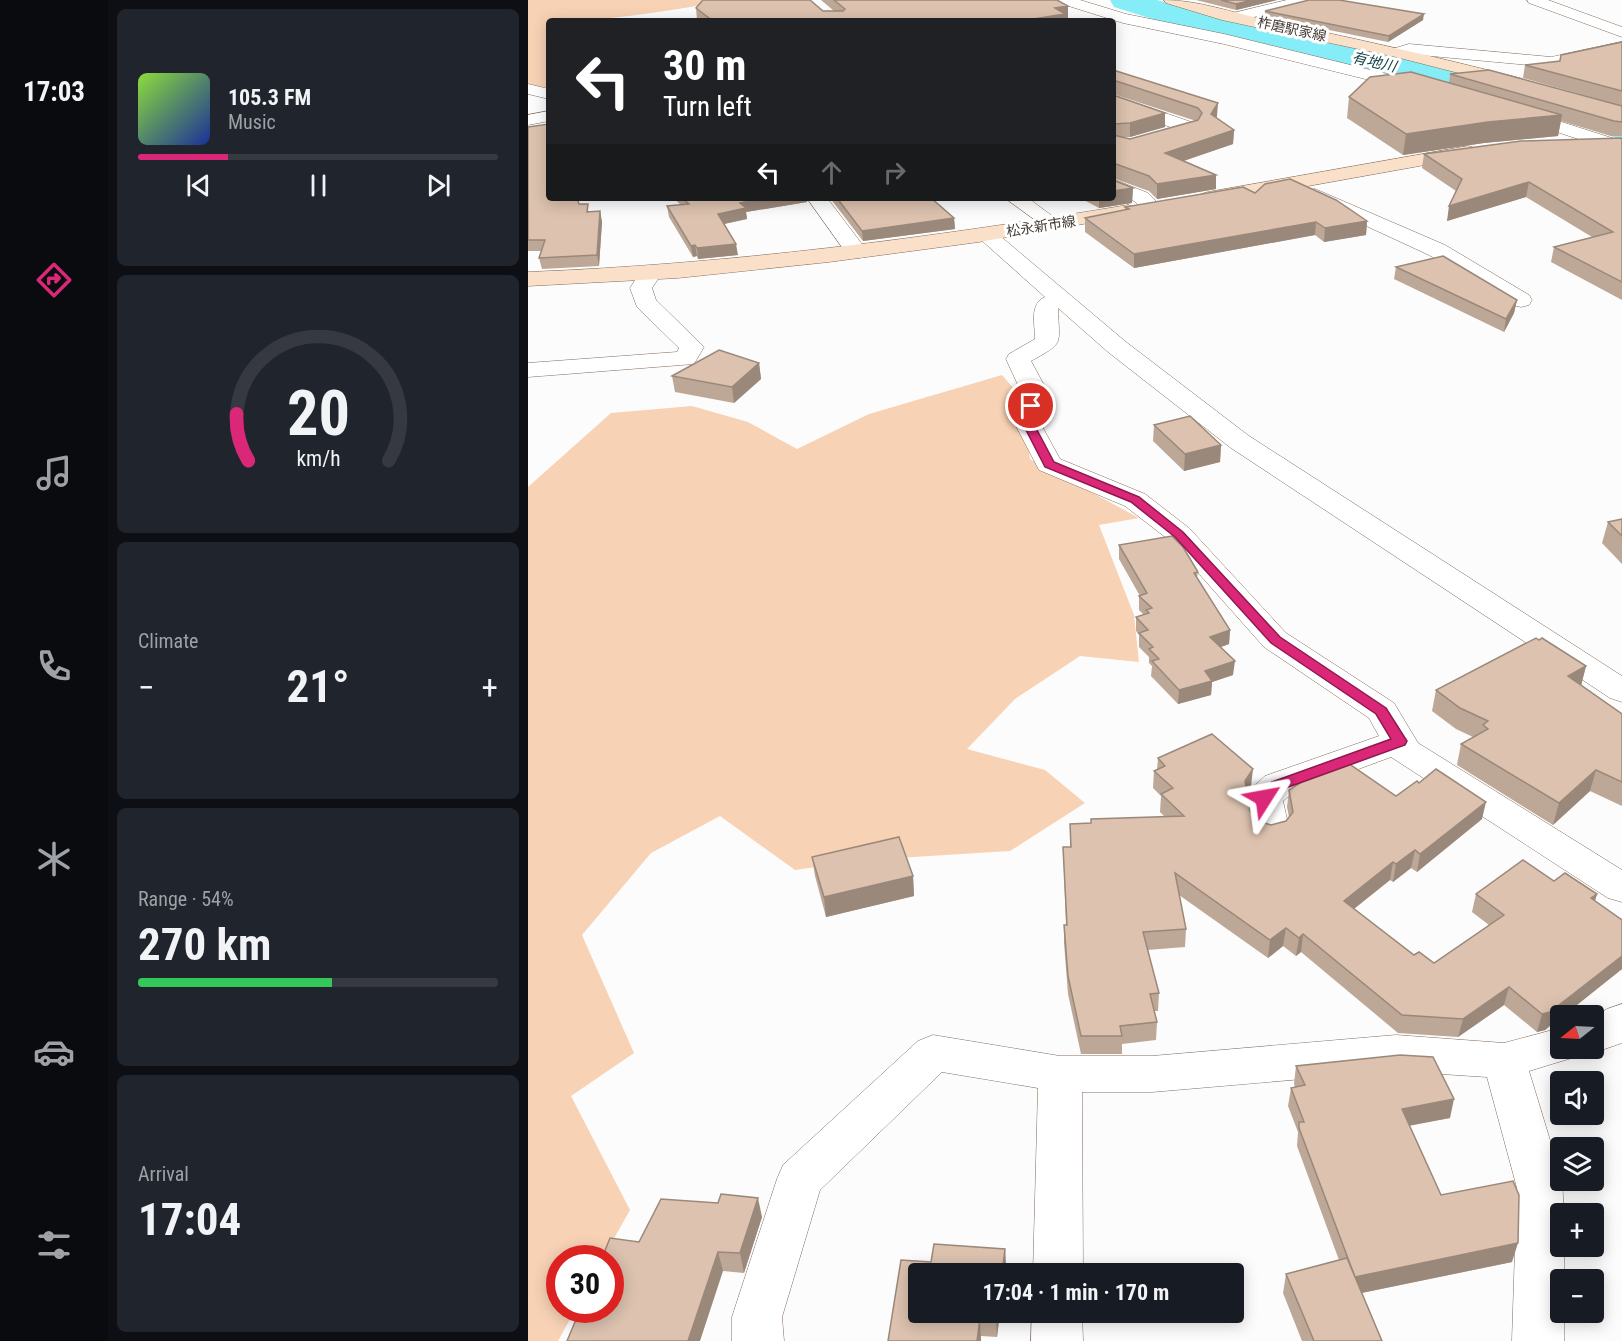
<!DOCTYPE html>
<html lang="en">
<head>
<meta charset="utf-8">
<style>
	:root { --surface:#171b24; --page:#20242c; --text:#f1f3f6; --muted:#9ea1a6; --line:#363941; --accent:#db2777 }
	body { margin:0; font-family:"Roboto Condensed","Noto Sans JP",sans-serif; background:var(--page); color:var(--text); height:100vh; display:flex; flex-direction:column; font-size:22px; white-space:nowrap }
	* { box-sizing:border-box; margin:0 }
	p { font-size:20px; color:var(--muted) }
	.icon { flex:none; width:33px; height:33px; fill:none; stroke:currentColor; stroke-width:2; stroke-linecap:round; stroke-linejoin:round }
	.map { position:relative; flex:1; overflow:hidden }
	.sheet { display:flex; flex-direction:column; gap:9px; padding:9px; background:#0d0f14; width:420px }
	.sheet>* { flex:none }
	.guide { position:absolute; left:18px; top:18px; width:570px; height:183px; border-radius:6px; box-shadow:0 3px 15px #0003; background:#202124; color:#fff; overflow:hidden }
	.needle { width:39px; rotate:252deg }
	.buttons { position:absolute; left:1022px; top:1005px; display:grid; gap:12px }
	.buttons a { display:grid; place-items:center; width:54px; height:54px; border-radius:6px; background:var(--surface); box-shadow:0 3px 15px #0003; font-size:30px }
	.speed { position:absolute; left:18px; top:1245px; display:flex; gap:12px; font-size:30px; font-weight:700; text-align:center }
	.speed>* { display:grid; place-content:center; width:78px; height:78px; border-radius:50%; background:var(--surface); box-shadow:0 3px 15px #0003; line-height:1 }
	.speed .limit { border:9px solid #d22; background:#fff; color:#111 }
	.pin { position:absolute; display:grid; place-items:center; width:51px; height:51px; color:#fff; margin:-26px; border:3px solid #fff; border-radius:50%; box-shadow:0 2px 6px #0007 }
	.me { position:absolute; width:66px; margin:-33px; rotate:56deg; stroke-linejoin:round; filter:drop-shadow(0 0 4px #0008) }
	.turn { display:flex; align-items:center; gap:21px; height:126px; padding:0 18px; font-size:27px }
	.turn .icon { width:78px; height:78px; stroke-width:2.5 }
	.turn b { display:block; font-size:42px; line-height:51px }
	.lanes { display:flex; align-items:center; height:57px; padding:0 18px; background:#0003; justify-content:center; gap:30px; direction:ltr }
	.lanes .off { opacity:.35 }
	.big { font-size:45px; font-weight:700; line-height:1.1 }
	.sheet .card { flex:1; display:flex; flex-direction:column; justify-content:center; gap:9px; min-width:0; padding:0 21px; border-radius:9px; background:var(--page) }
	.sheet .dial { align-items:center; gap:0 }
	.dial svg { height:156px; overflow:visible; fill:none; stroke:var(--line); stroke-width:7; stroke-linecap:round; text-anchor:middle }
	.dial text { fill:var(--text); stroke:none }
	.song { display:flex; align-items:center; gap:18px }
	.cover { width:72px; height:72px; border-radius:9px; background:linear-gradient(135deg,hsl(90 70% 55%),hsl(230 70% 35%)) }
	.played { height:6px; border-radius:3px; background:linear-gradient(90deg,var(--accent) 25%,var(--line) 25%) }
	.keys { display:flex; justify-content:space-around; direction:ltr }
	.heat { display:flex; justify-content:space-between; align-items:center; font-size:33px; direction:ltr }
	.charge { height:9px; border-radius:4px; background:linear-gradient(90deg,#34c759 54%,var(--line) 0) }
	.trip { position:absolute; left:380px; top:1263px; width:336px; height:60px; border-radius:6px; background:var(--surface); box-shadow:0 3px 15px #0003; font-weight:700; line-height:60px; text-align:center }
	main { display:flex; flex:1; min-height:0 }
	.tab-bar { display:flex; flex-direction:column; width:108px; justify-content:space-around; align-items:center; background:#090b0e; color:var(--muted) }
	.tab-bar .icon { width:42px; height:42px }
	.tab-bar .on { color:var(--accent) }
	.tab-bar b { font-size:27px; color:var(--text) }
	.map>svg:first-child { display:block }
	.green { fill:#f8d2b5 }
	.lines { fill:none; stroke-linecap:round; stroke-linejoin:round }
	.river { fill:#85edf7; fill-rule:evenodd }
	.minor-casing { stroke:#826b5a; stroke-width:1 }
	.secondary-casing { stroke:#826b5a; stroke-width:1 }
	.minor { fill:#fff; fill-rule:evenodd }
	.secondary { fill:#fae0c8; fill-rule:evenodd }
	.wall { fill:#bda796 }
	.shaded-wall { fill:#9a887a }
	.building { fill:#dcc2af; stroke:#9a887a; stroke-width:1.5 }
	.route { fill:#db2777; stroke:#8e194d; stroke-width:1.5 }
	.labels { text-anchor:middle; stroke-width:6; stroke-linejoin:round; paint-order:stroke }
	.far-street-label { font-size:14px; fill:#443a32; stroke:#fff }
	.far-water-label { font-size:15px; font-style:italic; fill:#144448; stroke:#fff }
</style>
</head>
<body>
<main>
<nav class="tab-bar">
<b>17:03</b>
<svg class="icon on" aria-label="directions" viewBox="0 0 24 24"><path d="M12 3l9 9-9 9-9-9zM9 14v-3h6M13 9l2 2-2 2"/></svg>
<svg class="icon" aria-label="music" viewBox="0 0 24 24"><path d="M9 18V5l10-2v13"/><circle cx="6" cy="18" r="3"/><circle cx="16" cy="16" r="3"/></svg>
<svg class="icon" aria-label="phone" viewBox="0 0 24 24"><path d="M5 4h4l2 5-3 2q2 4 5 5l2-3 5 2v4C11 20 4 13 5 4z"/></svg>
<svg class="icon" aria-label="climate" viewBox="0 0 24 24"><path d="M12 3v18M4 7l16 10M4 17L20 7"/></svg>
<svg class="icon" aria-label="car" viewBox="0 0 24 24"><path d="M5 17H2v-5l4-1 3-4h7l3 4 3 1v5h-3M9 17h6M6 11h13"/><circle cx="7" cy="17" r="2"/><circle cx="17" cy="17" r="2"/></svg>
<svg class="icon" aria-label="filters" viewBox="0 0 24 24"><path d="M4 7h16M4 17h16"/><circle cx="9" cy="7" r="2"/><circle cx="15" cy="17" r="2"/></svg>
</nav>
<section class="sheet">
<div class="card">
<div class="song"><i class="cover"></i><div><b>105.3 FM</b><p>Music</p></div></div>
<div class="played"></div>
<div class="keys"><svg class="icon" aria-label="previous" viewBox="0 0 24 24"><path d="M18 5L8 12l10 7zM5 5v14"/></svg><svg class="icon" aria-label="pause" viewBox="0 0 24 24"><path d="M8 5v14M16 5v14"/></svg><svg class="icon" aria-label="next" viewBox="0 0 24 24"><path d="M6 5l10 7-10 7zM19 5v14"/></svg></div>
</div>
<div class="card dial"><svg viewBox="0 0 100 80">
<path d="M14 69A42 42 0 1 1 86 69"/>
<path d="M14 69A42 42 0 0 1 8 45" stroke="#db2777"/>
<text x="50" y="56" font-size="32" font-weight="700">20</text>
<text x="50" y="72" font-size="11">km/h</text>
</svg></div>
<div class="card"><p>Climate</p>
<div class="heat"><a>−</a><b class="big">21°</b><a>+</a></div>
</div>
<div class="card"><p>Range · 54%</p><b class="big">270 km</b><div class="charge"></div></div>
<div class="card"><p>Arrival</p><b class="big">17:04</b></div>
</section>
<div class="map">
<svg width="1094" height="1341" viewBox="0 0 1094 1341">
	<rect width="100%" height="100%" fill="#fcfcfc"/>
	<g class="green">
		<path d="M 0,0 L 183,0 L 184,3 C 130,13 76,21 21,21 L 21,88 L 0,84 Z"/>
		<polygon points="474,375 493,397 502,459 611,518 571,525 606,615 611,662 552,656 487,699 439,749 517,770 557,803 482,851 337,860 267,870 192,816 123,853 54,935 106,1053 43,1096 102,1210 75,1258 32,1258 32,1310 47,1310 30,1341 0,1341 0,487 83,413 164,406 220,422 269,449 341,414"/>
	</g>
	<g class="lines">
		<polygon class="river" points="582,0 629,0 656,8 1043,97 1094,116 1094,140 1018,113 637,23 586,7"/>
		<defs>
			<g id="minor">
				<polygon points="529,0 552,0 598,14 696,34 900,84 903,88 900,92 894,93 696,44 595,23 531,3"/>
				<polygon points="759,0 785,0 783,3 706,22 698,17 701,14"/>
				<polygon points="999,0 1020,0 1094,27 1094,37 1001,3"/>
				<polygon points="1094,42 1094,52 1023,67 881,54 870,57 862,52 864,49 881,44 1023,57"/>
				<polygon points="0,84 21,89 21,99 0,94"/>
				<polygon points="585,95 669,124 672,128 669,132 628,144 621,142 619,138 621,134 645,128 585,106"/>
				<polygon points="990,108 1087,139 1089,143 1087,147 1080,149 984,117 981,113 984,109"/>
				<polygon points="21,111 21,121 0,125 0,115"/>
				<polygon points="585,179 620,193 634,207 631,211 617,211 606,201 585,192"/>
				<polygon points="787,189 917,245 1001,295 1004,300 1001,305 993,307 985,305 901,255 780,199 777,195 780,191"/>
				<polygon points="279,198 299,198 340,252 337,257 329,258 321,257"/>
				<polygon points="477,198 500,198 535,224 532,228 525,230 518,228"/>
				<path d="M 458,228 L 465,230 L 598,342 L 721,436 L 1094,676 L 1094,702 L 1082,698 L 703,448 L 580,352 L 530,308 C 531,346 537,342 503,361 L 516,385 L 515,428 L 532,459 L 617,494 L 661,528 L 758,633 L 866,703 L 890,743 L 1094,870 L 1094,902 L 1080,898 L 863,757 L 763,794 L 755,801 L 761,828 L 755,837 L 742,841 L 729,837 L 723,828 L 718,798 L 723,789 L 737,776 L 851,736 L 841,718 L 736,647 L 641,540 L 597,506 L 511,470 L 489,428 L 490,385 L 478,359 L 481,354 L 507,339 C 507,324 501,304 517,297 L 451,238 L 447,234 L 451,230 Z"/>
				<polygon points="123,266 131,268 134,273 124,288 128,300 176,347 166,364 0,377 0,363 149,352 151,348 109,307 102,288 115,268"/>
				<polygon points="1094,1004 1094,1043 1065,1053 1052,1049 1047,1057 1001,1071 1032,1173 1032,1180 1034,1180 1036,1214 1032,1214 1032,1246 1036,1246 1036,1280 1032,1280 1032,1312 1036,1312 1036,1341 984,1341 989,1188 959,1077 868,1071 624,1092 554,1092 555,1274 505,1274 510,1088 414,1072 292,1190 254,1317 256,1341 204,1341 204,1317 249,1179 255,1165 390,1041 405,1035 532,1056 624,1056 868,1035 976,1043 1032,1028 1032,1048 1065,1048 1065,1018 1079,1009"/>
				<polygon points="504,1312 554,1312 555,1341 503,1341"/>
			</g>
			<g id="secondary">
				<path d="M 636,0 C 671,0 705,13 739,20 C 825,38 910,57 995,79 L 998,83 L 995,87 L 989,88 L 868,57 L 694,20 L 638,3 Z"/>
				<polygon points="940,146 947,148 949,152 947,156 680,204 673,202 670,198 673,194 680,192"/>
				<path d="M 600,205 L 607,207 L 610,211 L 607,215 L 451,242 L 301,262 L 150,278 L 0,286 L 0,272 C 202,264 401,238 600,205 Z"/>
			</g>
		</defs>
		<use href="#minor" class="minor-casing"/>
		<use href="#secondary" class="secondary-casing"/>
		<use href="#minor" class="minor"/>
		<use href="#secondary" class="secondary"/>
	</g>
	<g class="wall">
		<polygon points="293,0 529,0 540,6 540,18 537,18 537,21 171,21 169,20 168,8 306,11"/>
		<polygon points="668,0 749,0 708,10"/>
		<polygon points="821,2 895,20 860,42 737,17 737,11"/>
		<polygon points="1094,42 1094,106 995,78 997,65 1031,61 1033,55"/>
		<polygon points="585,70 689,116 688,118 706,130 705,144 656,161 688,175 688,189 629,199 621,191 585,178 585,95 637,127 602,137 594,137 602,139 668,121 585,94"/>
		<polygon points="922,74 1094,106 1094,136 1083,136 1033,121 1030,136 956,143 875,155 819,118 821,97 921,83"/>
		<polygon points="0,127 51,204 62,212 72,211 74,222 71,266 14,269 11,258 14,251 0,251"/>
		<polygon points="1094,138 1094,300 1023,262 1026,247 1064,237 998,197 919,221 928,191 894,168 896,154"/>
		<polygon points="605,188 604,203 571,208 552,198 585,198"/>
		<polygon points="727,193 839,221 838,235 796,242 787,235 606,268 557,232 557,218 597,210 597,207"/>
		<polygon points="145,198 278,198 279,202 218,212 219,219 196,224 210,255 170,259 169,256 165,257 141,217 139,206 153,205"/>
		<polygon points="302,198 403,198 426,218 427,229 335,241"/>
		<polygon points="868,267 989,300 986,313 976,332 866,279"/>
		<polygon points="231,363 233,379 206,403 147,392 144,376"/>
		<polygon points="626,425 693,445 692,462 656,471 625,441"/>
		<polygon points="1094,519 1094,564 1074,543 1080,522"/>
		<polygon points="591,545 670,572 669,578 702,630 701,644 693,647 705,675 684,682 683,695 650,704 623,676 624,666 621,663 621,657 611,647 611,635 608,631 608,617 616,615 611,610 611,596 612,596 591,559"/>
		<polygon points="1011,640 1058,666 1053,685 1094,714 1094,806 1062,791 1025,825 929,765 933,744 945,737 928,729 904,711 908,690"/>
		<polygon points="630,758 723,786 719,792 722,811 730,821 743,825 758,821 761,817 759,807 761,790 802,770 868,796 954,819 889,872 883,868 865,882 862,880 826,909 886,955 906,963 961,925 944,912 948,894 1026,881 1069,894 1067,901 1094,969 1035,1016 1032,1016 1017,1030 1009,1032 976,1005 930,1037 870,1033 773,952 768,956 755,946 740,958 651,895 658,929 657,947 619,950 631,993 630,1011 626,1011 629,1022 628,1040 594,1044 594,1054 553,1054 540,994 536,943 536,925 538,925 535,847 542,847 542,824 563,823 637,817 632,812 633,796 625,788 626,771 629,770"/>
		<polygon points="284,857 385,876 386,896 298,917 287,876"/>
		<polygon points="768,1066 922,1118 881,1125 913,1195 984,1262 834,1293 854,1341 774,1341 755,1293 758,1274 811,1260 769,1146 770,1132 760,1106 763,1088 767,1087 766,1084"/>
		<polygon points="234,1217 216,1273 195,1271 111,1242"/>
		<polygon points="406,1244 477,1249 478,1267 477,1274 390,1274 390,1312 472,1312 469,1337 453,1336 453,1341 360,1341 373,1260 403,1262"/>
	</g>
	<g class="shaded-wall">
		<polygon points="725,0 749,0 708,10 708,4"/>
		<polygon points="540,6 540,18 537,18 537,21 493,21 527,8"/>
		<polygon points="896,14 895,20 860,42 861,36"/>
		<polygon points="690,103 689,116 682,128 683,114"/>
		<polygon points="637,113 637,127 602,137 602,123"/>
		<polygon points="1034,115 1030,136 956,143 875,155 878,134 960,122"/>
		<polygon points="706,130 705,144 637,167 637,153"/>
		<polygon points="688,175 688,189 629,199 629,184"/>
		<polygon points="1001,182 998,197 919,221 921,206"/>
		<polygon points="605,188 604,203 571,208 571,198 585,198 585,191"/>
		<polygon points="238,198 278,198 279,202 218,212 219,219 191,225 190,214 212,203"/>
		<polygon points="72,211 74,222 71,266 69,255"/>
		<polygon points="426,218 427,229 335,241 334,231"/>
		<polygon points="839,221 838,235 796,242 797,228"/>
		<polygon points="788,222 787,235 606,268 606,254"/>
		<polygon points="208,244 210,255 170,259 169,248"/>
		<polygon points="167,245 169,256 165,257 163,246"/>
		<polygon points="989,300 986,313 976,332 978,319"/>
		<polygon points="231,363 233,379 206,403 204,387"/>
		<polygon points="693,445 692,462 656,471 657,454"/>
		<polygon points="702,630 701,644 681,651 682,637"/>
		<polygon points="707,661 705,675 684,682 683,695 650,704 651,690 677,671"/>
		<polygon points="1058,666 1053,686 1040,676"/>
		<polygon points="725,769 723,786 716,798 717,781"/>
		<polygon points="1068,770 1062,791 1025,825 1031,803"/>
		<polygon points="958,802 954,819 889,872 892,854"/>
		<polygon points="887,850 883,868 865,882 868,864"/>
		<polygon points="865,862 862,880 813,919 816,901"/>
		<polygon points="385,876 386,896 298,917 296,897"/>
		<polygon points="1069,894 1063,912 1063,898"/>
		<polygon points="758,928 755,946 740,958 742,940"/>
		<polygon points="775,934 773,952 768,956 771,938"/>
		<polygon points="1094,956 1094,969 1035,1016 1032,1016 1032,1018 1017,1030 1009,1032 1014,1014"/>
		<polygon points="981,987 976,1005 930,1037 935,1019"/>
		<polygon points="926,1099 922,1118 870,1128 874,1109"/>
		<polygon points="230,1198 234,1217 216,1273 212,1253"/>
		<polygon points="990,1243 984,1262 823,1295 827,1277"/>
		<polygon points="477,1249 478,1267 477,1274 474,1274"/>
		<polygon points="190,1252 195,1271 172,1341 160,1341"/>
		<polygon points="469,1312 472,1312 469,1337 468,1319"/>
		<polygon points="452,1318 453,1341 449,1341"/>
	</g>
	<g class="building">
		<polygon points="175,0 282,0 295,11 315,11 317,9 306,0 529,0 540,6 527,8 537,14 493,21 185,21 168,8"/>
		<polygon points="693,0 725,0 708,4"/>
		<polygon points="781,0 811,0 896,14 861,36 737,11"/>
		<polygon points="1094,42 1094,91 997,65 1032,61 1033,55"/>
		<polygon points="585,70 690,103 683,114 706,130 637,153 688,175 629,184 621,176 585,163 585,135 602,139 670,120 674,113 670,108 585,80"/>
		<polygon points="961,70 1094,106 1094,122 1086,121 922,74"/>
		<polygon points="883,72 1034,115 960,122 878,134 821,97 842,77"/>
		<polygon points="585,95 637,113 602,123 585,124"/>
		<polygon points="21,124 21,198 49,198 51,204 60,204 59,212 72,211 69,255 11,258 17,240 0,240 0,127"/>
		<polygon points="1094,138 1094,282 1026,247 1085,232 1001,182 921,206 934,179 896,154 993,141"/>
		<polygon points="762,179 808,200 839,221 797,228 788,222 606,254 557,218 601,209 597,207 715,187 727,193 737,184"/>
		<polygon points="585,180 605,188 585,191"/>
		<polygon points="154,198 238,198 212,203 218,208 190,214 208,244 169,248 167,245 163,246 139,206 161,204"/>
		<polygon points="309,198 403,198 426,218 334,231"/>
		<polygon points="915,256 989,300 978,319 868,267"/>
		<polygon points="191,350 231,363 204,387 144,376"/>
		<polygon points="662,416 693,445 657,454 626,425"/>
		<polygon points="1094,519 1094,536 1080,522"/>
		<polygon points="644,536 655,547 670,572 666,573 702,630 682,637 707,661 677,671 684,681 651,690 624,661 631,659 621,649 625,647 611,633 620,630 608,617 621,613 618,610 624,608 611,596 619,593 591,545"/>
		<polygon points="1008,638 1011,640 1014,638 1058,666 1040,676 1094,714 1094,782 1068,770 1031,803 933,744 960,729 955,725 960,721 932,708 908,690"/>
		<polygon points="684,734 725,769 717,781 722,811 730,821 743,825 758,821 765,812 761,790 797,767 802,770 817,761 868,796 889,781 891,783 908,769 958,802 892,854 887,850 868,864 865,862 816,901 886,955 891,952 906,963 976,915 948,894 995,860 1026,881 1037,873 1069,894 1063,898 1094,920 1094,956 1022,1012 1014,1014 981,987 935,1019 874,1015 775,934 771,938 758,928 742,940 647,873 658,929 615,932 631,993 622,994 629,1022 592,1026 594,1036 553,1036 540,976 536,925 539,925 535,847 543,847 542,824 563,823 563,819 656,816 633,794 645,788 626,771 637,766 630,758"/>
		<polygon points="371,837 385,876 296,897 284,857"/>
		<polygon points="872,1055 905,1057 926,1099 874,1109 913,1195 985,1181 991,1195 990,1243 827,1277 771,1128 771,1122 776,1122 763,1088 777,1085 768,1066"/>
		<polygon points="193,1194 230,1198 212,1253 190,1252 160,1341 39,1341 52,1310 82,1310 82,1258 74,1258 82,1238 111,1242 133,1199 190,1203"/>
		<polygon points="406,1244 477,1249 474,1274 390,1274 390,1312 469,1312 468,1319 452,1318 449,1341 360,1341 373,1260 403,1262"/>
		<polygon points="819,1258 854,1341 786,1341 758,1274"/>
	</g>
	<polygon class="route" points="503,403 508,406 508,428 526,462 611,497 655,532 752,637 858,708 879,741 877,745 755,789 742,801 731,801 729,798 744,782 863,739 848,714 743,643 647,537 603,502 517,467 497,428 497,406"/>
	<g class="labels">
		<g class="far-street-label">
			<text transform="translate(764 29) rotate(12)" y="5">柞磨駅家線</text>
			<text transform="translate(513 226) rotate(-9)" y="5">松永新市線</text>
		</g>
		<g class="far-water-label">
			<text transform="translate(846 62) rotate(13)" y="5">有地川</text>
		</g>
	</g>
</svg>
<div class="buttons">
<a><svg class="needle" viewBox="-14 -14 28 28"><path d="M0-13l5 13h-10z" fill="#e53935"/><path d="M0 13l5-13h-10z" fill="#9ea1a6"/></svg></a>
<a><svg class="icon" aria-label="sound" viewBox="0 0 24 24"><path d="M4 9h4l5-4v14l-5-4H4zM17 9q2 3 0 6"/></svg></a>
<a><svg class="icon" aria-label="layers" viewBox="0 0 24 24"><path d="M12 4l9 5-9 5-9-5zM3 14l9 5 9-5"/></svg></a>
<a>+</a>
<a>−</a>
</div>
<div class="speed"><div class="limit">30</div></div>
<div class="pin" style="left:503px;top:406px;background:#d93025"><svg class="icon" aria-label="arrive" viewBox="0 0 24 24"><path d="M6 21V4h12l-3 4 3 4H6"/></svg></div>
<svg class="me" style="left:736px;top:798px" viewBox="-20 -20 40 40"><path d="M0-17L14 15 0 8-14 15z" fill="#db2777" stroke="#fff" stroke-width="4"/></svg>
<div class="trip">17:04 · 1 min · 170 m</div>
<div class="guide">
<div class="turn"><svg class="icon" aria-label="left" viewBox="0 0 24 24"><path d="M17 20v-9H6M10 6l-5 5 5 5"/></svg><div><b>30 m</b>Turn left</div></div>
<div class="lanes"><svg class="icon" aria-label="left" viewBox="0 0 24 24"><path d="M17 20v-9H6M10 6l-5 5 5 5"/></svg><svg class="icon off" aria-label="ahead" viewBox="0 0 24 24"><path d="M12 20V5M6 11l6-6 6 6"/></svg><svg class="icon off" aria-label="right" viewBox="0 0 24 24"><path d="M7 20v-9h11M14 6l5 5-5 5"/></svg></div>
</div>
</div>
</main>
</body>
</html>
